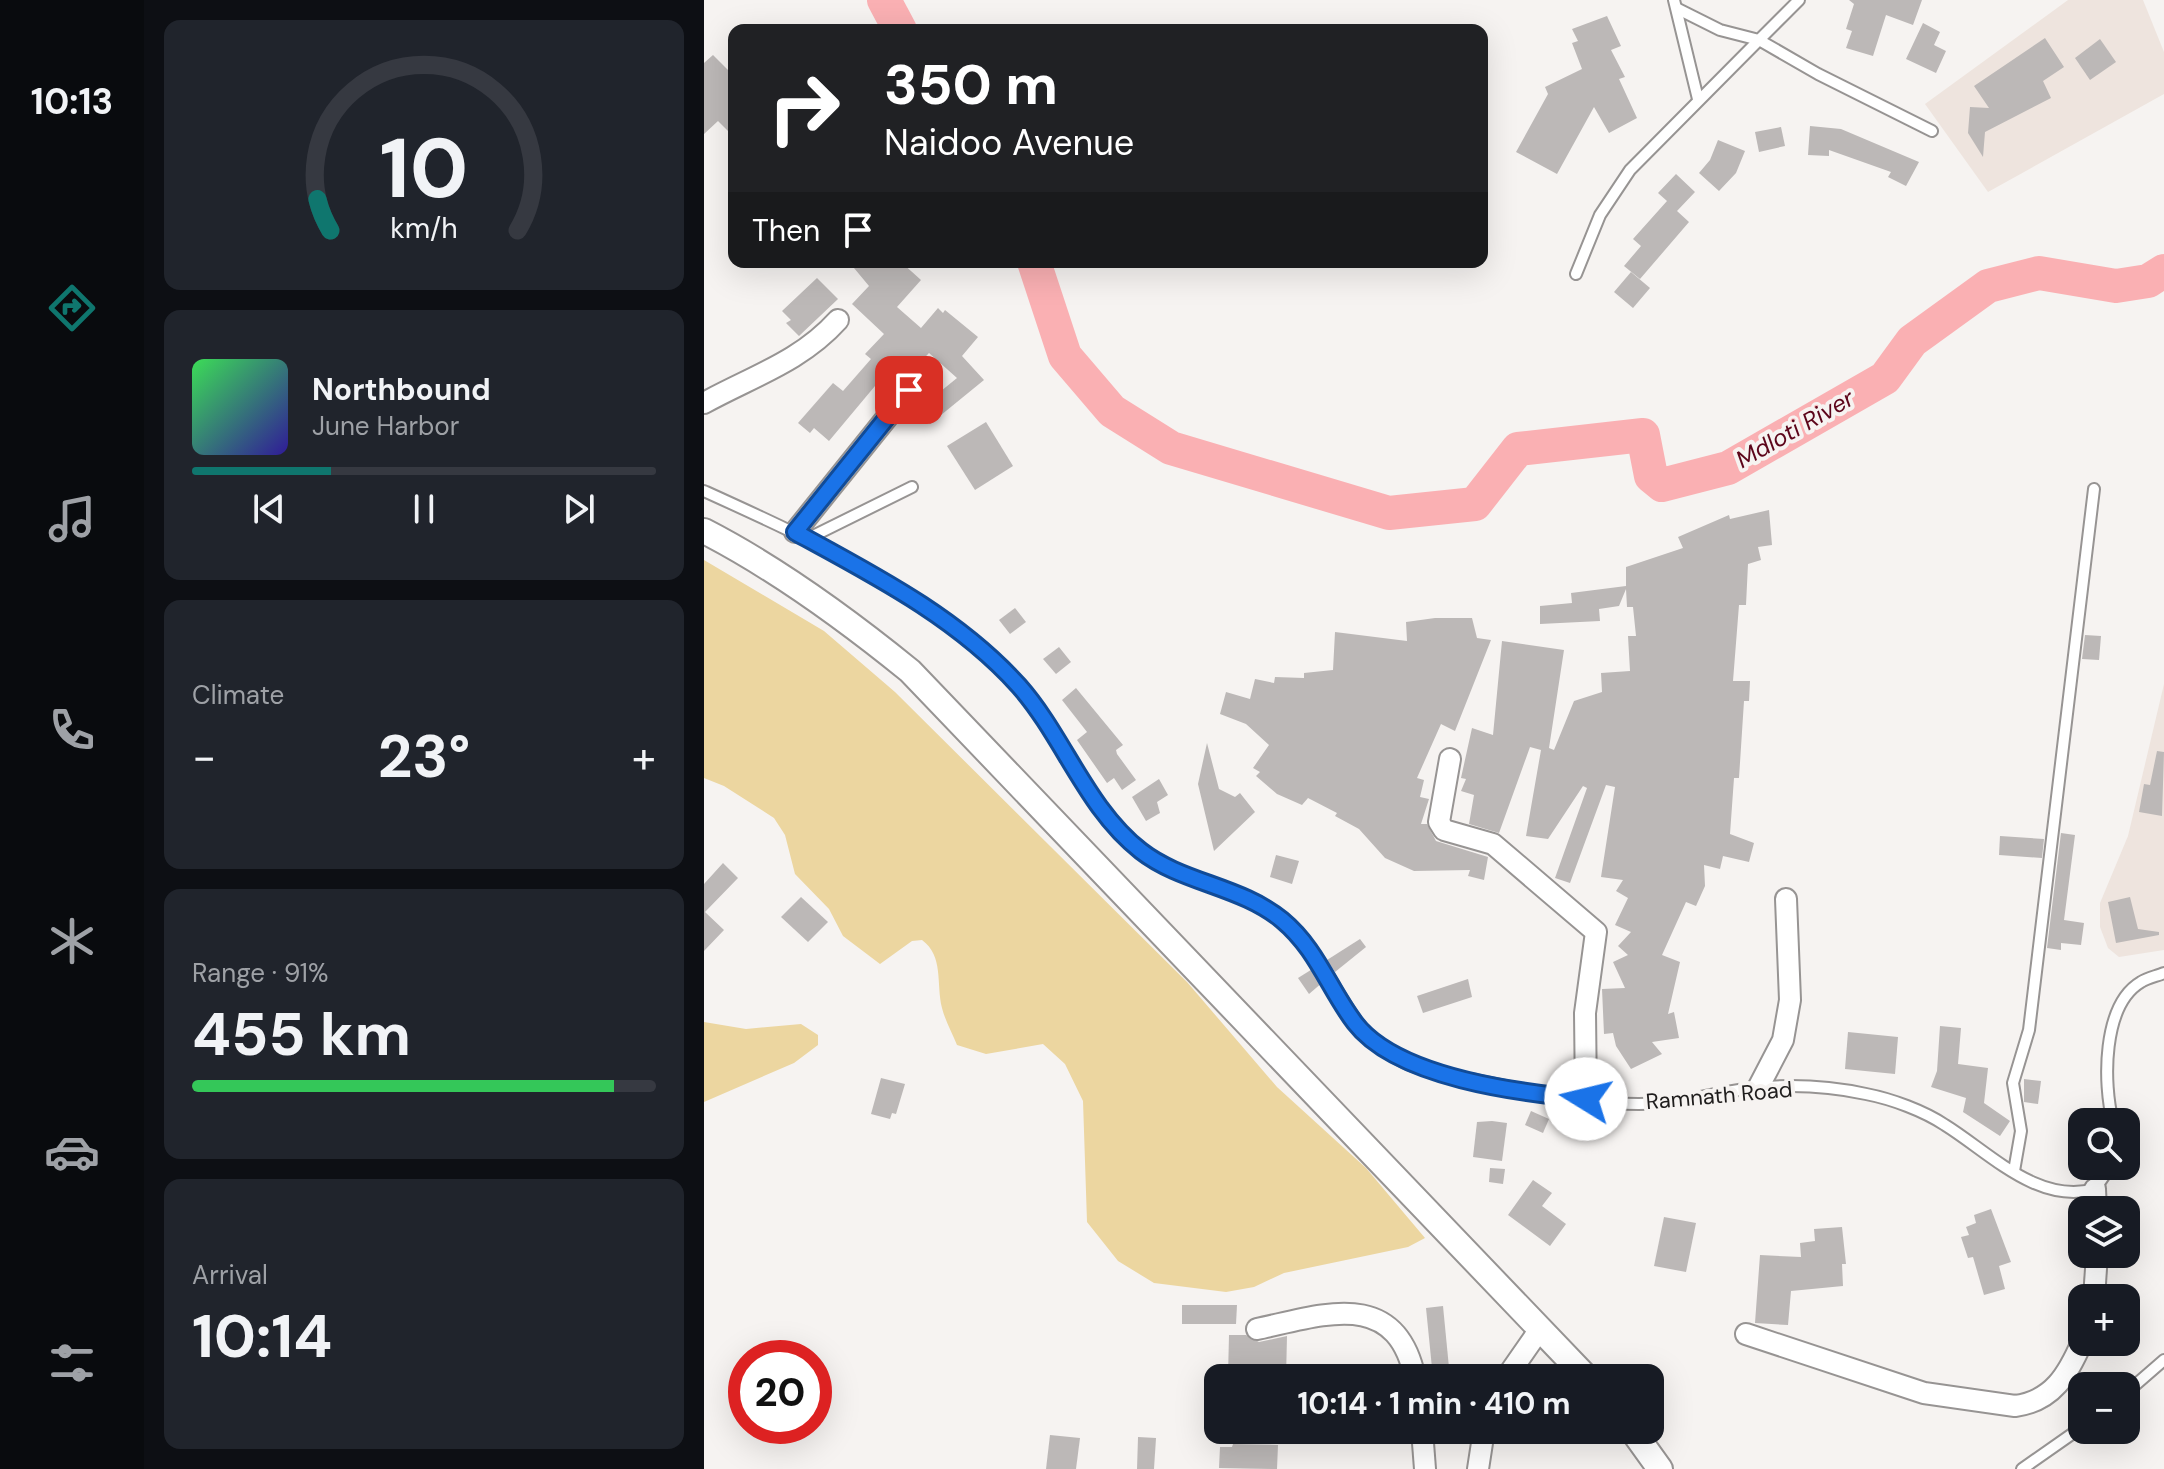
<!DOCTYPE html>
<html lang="en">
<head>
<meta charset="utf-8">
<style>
	:root { --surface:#171b24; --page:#20242c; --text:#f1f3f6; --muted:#9ea1a6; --line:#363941; --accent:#0f766e }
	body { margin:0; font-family:"DM Sans",sans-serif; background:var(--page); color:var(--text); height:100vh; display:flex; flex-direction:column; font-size:30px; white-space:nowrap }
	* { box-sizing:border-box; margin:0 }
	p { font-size:26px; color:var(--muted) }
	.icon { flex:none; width:44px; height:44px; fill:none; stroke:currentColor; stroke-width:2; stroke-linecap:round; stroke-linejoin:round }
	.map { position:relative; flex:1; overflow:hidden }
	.side { display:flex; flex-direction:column; gap:20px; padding:20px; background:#0d0f14; width:560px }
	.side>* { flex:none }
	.banner { position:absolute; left:24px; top:24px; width:760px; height:244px; border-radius:16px; box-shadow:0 8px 32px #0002; background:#202124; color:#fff; overflow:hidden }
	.controls { position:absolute; left:1364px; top:1108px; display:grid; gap:16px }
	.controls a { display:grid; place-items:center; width:72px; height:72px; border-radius:16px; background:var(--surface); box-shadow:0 8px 32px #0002; font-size:40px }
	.speed { position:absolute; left:24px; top:1340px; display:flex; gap:16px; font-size:40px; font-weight:700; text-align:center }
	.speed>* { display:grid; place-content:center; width:104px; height:104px; border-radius:50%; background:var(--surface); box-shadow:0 8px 32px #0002; line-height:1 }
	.speed .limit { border:12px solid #d22; background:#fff; color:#111 }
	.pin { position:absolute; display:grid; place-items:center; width:68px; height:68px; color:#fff; margin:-34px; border-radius:16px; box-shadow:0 4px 12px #0006 }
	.me { position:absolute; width:88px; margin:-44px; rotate:279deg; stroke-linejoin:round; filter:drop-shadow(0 0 6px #0008) }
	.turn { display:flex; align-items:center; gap:28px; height:168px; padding:0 24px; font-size:36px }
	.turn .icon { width:104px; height:104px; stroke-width:2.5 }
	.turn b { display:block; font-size:56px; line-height:68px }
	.then { display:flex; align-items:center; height:76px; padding:0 24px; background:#0003; gap:16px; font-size:30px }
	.big { font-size:60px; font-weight:700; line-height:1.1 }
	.side .tile { flex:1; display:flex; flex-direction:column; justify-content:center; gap:12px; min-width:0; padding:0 28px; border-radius:16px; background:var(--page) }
	.side .dial { align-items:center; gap:0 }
	.dial svg { height:208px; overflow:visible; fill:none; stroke:var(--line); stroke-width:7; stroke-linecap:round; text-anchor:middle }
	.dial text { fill:var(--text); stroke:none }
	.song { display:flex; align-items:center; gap:24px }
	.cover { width:96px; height:96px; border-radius:12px; background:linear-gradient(135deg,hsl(130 70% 55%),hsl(250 70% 35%)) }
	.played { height:8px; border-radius:4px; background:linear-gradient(90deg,var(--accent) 30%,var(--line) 30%) }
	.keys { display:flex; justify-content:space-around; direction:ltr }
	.heat { display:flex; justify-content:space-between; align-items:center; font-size:44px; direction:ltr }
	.charge { height:12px; border-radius:6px; background:linear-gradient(90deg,#34c759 91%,var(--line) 0) }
	.trip { position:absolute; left:500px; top:1364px; width:460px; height:80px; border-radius:16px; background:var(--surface); box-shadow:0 8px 32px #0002; font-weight:700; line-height:80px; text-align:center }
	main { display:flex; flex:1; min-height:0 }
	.tabs { display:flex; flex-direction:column; width:144px; justify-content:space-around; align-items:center; background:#090b0e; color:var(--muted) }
	.tabs .icon { width:56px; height:56px }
	.tabs .on { color:var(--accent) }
	.tabs b { font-size:36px; color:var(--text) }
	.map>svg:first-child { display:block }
	.built { fill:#eee4de }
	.green { fill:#ecd6a0 }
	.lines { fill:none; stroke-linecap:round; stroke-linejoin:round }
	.river { stroke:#fab0b3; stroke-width:34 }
	.building { fill:#bcb8b7 }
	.service-casing { stroke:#979493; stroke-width:14 }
	.minor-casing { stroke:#979493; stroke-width:24 }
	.tertiary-casing { stroke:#979493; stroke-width:28 }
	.service { stroke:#fff; stroke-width:10 }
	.minor { stroke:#fff; stroke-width:20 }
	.tertiary { stroke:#fff; stroke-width:24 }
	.route-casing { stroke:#114b97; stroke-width:20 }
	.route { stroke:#1a73e8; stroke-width:14 }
	.labels { text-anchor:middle; stroke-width:8; stroke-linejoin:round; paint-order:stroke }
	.street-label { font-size:22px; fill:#1f1d1d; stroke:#f6f3f1 }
	.water-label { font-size:24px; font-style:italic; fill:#5c051a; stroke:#f6f3f1 }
</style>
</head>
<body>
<main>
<nav class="tabs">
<b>10:13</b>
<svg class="icon on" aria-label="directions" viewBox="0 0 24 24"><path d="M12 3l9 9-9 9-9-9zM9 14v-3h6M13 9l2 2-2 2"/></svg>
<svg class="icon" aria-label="music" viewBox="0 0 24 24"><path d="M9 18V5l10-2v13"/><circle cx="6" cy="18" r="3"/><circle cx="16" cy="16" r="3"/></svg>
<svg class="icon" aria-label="phone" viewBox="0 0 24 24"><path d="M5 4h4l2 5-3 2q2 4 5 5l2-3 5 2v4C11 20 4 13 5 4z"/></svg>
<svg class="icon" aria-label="climate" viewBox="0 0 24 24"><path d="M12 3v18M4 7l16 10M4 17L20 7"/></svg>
<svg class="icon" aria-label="car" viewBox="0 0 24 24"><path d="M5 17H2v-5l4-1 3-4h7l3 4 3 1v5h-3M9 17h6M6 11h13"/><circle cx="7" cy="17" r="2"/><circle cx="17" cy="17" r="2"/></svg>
<svg class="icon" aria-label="filters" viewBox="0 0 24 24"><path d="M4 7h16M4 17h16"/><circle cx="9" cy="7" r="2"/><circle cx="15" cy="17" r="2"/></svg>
</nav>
<section class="side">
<div class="tile dial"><svg viewBox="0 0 100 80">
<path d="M14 69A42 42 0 1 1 86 69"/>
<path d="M14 69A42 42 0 0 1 9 57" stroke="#0f766e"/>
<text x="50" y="56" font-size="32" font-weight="700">10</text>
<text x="50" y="72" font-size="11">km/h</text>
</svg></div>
<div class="tile">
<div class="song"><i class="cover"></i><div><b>Northbound</b><p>June Harbor</p></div></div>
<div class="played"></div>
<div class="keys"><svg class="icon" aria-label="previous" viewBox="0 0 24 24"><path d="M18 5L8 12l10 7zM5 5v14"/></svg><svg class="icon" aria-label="pause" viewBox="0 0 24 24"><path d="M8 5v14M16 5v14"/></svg><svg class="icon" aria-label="next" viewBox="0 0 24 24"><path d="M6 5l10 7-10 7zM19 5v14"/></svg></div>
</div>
<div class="tile"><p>Climate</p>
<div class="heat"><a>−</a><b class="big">23°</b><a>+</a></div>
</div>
<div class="tile"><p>Range · 91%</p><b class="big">455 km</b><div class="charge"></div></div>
<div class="tile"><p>Arrival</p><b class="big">10:14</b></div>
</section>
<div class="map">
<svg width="1460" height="1469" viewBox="0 0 1460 1469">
	<rect width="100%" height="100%" fill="#f6f3f1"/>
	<g class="built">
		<polygon points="1364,0 1439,0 1460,52 1460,94 1284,192 1221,104"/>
		<polygon points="1460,684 1460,950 1415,957 1404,948 1396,927 1396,903 1424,836"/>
	</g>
	<g class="green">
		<path d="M 0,560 L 120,631 L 191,692 L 483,982 L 573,1087 L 662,1168 L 721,1238 L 704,1247 L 580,1273 L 550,1287 L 522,1292 L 450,1283 L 414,1261 L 383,1222 L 379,1101 L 361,1064 L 339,1044 L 282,1054 L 253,1045 C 248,1033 241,1020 238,1008 C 232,984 240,956 218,940 L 208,941 L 176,964 L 139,936 L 125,909 L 91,874 L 81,835 L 70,818 L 20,786 L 0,778 Z"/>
		<polygon points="0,1022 42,1029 97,1024 114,1035 114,1045 90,1063 0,1102"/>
	</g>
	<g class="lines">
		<g class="river">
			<polyline points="180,0 196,30"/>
			<polyline points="330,262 361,356 408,411 467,448 685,513 771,504 814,449 939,435 947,476 958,485 1024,468 1181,378 1208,341 1284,286 1335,273 1412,286 1444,281 1460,271"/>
		</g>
	</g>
	<g class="building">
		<polygon points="1145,0 1218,0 1209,25 1182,15 1169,56 1142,48 1148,31 1142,29 1150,4"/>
		<polygon points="903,16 917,46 907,50 921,77 915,79 933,118 905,133 890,107 853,174 812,152 844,94 841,87 878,69 868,43 874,41 868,29"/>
		<polygon points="1219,23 1236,32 1230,45 1242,51 1232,73 1202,59"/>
		<polygon points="1341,38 1360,67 1339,81 1347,98 1281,132 1279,157 1264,133 1266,107 1285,108 1270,86"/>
		<polygon points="1396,39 1412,62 1386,80 1371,58"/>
		<polygon points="9,55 30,76 30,137 14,121 0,134 0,63"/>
		<polygon points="1106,126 1137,129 1215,162 1202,186 1184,177 1187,172 1125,150 1125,156 1104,155"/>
		<polygon points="1077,127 1081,146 1055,152 1051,132"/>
		<polygon points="1014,140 1041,151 1032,173 1015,191 995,173 1006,160"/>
		<polygon points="972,174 991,192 973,211 985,222 936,279 920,266 937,246 929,239 963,201 954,193"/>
		<polygon points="145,262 197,262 217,280 193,307 217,328 234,308 239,313 241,310 274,337 258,356 280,380 226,424 215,409 253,378 225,353 188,391 176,380 125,441 110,428 106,433 94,423 129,383 139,391 167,359 161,354 180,334 148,304 165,286"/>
		<polygon points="927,272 946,288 929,308 910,292"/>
		<polygon points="113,278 134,299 95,336 82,323 87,320 78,311"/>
		<polygon points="282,422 309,466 271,490 243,446"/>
		<polygon points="1065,510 1068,545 1054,547 1057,560 1044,564 1042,605 1035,605 1029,681 1046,681 1045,701 1040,701 1035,778 1030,778 1026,834 1050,843 1045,862 1019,856 1016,869 1000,865 1001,886 992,906 982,902 958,955 976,962 964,1014 970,1012 975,1038 948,1042 958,1054 927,1069 912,1046 909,1033 900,1034 898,989 921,988 909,962 924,955 914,946 927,932 911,925 924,898 912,891 919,880 897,877 911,787 902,785 866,883 851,878 883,788 879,786 844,839 822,836 837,750 826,747 795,833 765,824 770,795 757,791 762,779 757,778 768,728 789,735 798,641 860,650 845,748 850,750 870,701 898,692 897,673 926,671 924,636 932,636 929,607 923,607 922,589 915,606 895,609 896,621 836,624 836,606 868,603 867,593 922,586 922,567 979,548 974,537 1025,515 1026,519"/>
		<polygon points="311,608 322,622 306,634 295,620"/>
		<polygon points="731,618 768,618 773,638 787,640 751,731 737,724 713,778 720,780 716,797 725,799 717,824 723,824 732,841 784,857 780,880 764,876 766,870 710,871 681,858 655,829 631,816 633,813 604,798 598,805 573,794 552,776 556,772 549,768 565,745 542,724 516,714 522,692 546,699 551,679 570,683 571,677 600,678 600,673 629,670 631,632 703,641 702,622"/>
		<polygon points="1381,635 1397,636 1395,660 1378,659"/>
		<polygon points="355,647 367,662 352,674 339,659"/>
		<polygon points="372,688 419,745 412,750 413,754 432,780 418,790 410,778 403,783 373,740 383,732 358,700"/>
		<polygon points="503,743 515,789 531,797 536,793 551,812 510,851 494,784"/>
		<polygon points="1453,751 1460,752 1458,816 1435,812 1440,784 1446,785"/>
		<polygon points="455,779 464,795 453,802 456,813 442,821 428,797"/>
		<polygon points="1357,833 1371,835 1360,920 1380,923 1377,945 1357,943 1357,950 1343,948"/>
		<polygon points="1296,836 1340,839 1338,858 1295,855"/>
		<polygon points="572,855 595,861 588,884 566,877"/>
		<polygon points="19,863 34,878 1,912 20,930 0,951 0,884"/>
		<polygon points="97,897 124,922 104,942 77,917"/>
		<polygon points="1426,897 1434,929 1455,932 1455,935 1412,943 1404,902"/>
		<polygon points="656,939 662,947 631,972 623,960"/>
		<polygon points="610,968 619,982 605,994 594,978"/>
		<polygon points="764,979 768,997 719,1013 713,996"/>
		<polygon points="1236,1026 1257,1028 1254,1064 1284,1068 1280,1103 1306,1121 1296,1136 1259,1112 1262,1098 1227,1087 1233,1071"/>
		<polygon points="1144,1032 1194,1037 1191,1074 1141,1069"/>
		<polygon points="177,1078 201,1084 192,1114 188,1113 186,1119 167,1114"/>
		<polygon points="1320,1079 1337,1081 1334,1104 1320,1102"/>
		<polygon points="827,1111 845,1119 839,1133 821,1125"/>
		<polygon points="788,1121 803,1123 798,1161 769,1157 773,1122"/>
		<polygon points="786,1168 801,1169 799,1184 785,1182"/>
		<polygon points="829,1180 848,1193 838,1206 862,1224 846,1246 804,1215"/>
		<polygon points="1287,1209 1307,1262 1295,1266 1301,1289 1280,1295 1269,1257 1264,1258 1257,1237 1265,1235 1262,1227 1272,1223 1270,1215"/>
		<polygon points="960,1217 992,1223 982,1272 950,1266"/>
		<polygon points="1138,1227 1142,1264 1138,1264 1139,1286 1087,1291 1084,1325 1051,1323 1056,1255 1097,1257 1096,1243 1111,1241 1110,1229"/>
		<polygon points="478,1305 533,1305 532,1324 478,1324"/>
		<polygon points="739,1306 746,1378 729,1378 722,1308"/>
		<polygon points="525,1335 542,1335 555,1342 583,1336 582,1378 524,1376"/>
		<polygon points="346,1435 376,1438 372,1469 342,1469"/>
		<polygon points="434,1437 452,1438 450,1469 433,1469"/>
		<polygon points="529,1444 574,1445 573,1469 515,1468 516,1447 528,1447"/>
	</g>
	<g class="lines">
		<defs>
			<g id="service">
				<polyline points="970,0 994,99"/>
				<polyline points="974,9 1016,30 1055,40 1095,0"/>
				<polyline points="872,274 896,215 926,170 1055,40 1114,74 1228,131"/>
				<path d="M 0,491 C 97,535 250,604 317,688 C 362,745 389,817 450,860 C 502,883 559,897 598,940 C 636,981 646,1036 701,1063 C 723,1073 748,1076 772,1080 C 831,1092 897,1108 958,1103 C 986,1101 1014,1092 1042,1089 C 1081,1084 1124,1086 1162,1094 C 1188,1099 1220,1111 1241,1125 C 1286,1153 1334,1205 1391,1189 L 1407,1166"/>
				<polyline points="103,539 208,487"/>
				<path d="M 1409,1122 C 1399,1084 1398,1005 1437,982 C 1443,978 1453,976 1460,973"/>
				<polyline points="1310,1171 1317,1131 1309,1083 1325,1030 1390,489"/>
				<polyline points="1422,1393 1460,1360"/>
				<polyline points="1318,1469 1378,1427"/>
			</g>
			<g id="minor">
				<path d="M 0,403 C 49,376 96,362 134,320"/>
				<polyline points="91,532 205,390"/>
				<polyline points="746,759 735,822 740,830 789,844 892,932 881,1013 882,1099"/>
				<polyline points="1054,1088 1079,1040 1086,1000 1082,899"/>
				<polyline points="1391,1189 1392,1210"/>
				<polyline points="1390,1298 1393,1254"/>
				<path d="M 553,1329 C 619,1315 692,1287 711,1378"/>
				<path d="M 1042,1334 L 1220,1393 L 1311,1406 C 1349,1401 1364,1374 1378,1342"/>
				<polyline points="802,1378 836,1329"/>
				<polyline points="718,1430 721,1469"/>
				<polyline points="774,1469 780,1430"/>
			</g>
			<g id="tertiary">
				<path d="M 0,531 C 74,569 142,619 206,671 L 883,1378"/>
				<polyline points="928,1430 956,1469"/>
			</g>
		</defs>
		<use href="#service" class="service-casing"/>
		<use href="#minor" class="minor-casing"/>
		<use href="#tertiary" class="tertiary-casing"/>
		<use href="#service" class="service"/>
		<use href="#minor" class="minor"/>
		<use href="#tertiary" class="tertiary"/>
	</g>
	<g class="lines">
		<defs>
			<path id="route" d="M 205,390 L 91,532 C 170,575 254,618 315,686 C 360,737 382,808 437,851 C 478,883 537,886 578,920 C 613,949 625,989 651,1023 C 693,1078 816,1093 882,1099"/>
		</defs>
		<use href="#route" class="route-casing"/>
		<use href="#route" class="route"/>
	</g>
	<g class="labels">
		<g class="street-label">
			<text transform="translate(1015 1095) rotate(-5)" y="8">Ramnath Road</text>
		</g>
		<g class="water-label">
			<text transform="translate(1091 429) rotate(-30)" y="8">Mdloti River</text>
		</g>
	</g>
</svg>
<div class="controls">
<a><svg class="icon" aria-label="search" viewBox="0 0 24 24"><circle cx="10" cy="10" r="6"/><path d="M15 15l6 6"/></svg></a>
<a><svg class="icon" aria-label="layers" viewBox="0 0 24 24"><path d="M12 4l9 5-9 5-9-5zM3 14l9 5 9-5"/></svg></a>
<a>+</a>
<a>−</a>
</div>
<div class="speed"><div class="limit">20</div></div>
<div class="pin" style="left:205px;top:390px;background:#d93025"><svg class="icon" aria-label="arrive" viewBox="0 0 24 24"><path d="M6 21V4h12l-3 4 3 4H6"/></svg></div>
<svg class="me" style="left:882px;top:1099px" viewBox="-20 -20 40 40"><circle r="19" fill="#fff"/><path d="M0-13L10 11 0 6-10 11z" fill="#1a73e8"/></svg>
<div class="trip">10:14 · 1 min · 410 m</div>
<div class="banner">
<div class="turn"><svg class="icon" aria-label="right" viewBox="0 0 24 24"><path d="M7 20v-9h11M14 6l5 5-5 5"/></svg><div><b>350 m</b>Naidoo Avenue</div></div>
<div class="then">Then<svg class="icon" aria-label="arrive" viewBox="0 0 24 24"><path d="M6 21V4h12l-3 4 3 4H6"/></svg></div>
</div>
</div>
</main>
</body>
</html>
